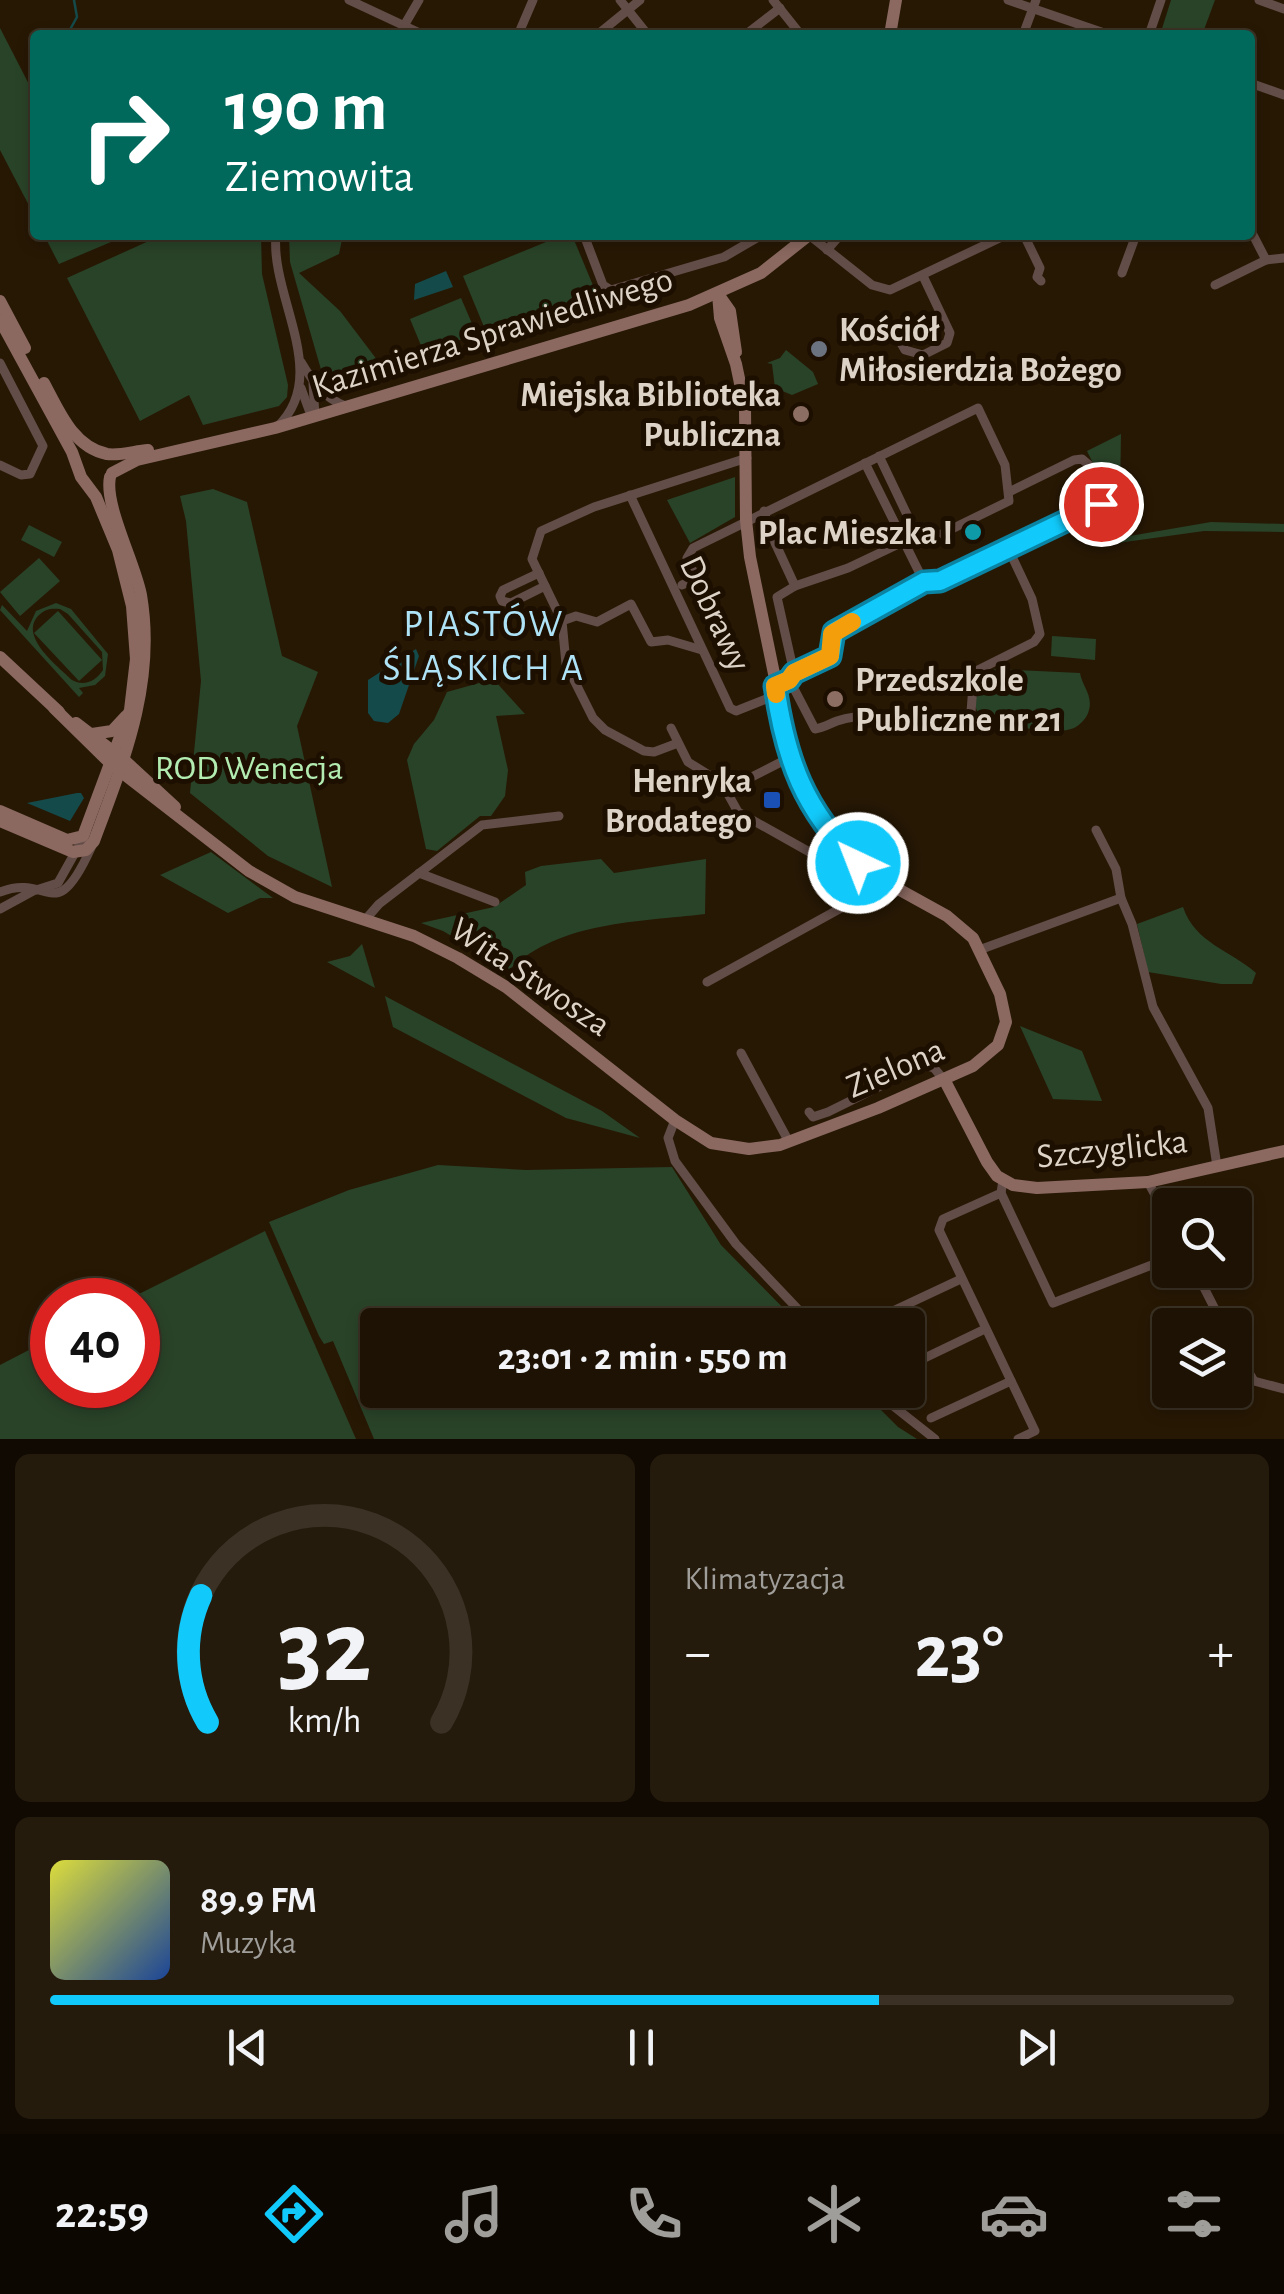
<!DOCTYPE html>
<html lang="pl">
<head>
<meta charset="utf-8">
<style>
	:root { --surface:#1d1203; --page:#251b0d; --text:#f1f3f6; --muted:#a09e9a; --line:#3b3225; --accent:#11cafb }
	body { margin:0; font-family:"Alegreya Sans",sans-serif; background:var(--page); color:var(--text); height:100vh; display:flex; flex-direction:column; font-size:38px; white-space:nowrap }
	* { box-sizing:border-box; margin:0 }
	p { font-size:32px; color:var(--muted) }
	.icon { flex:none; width:55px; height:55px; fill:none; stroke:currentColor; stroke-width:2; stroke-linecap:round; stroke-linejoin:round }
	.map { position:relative; height:1439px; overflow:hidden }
	.details { display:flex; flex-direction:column; gap:15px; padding:15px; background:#100a02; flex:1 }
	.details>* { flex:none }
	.banner { position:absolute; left:30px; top:30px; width:1225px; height:210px; border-radius:10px; box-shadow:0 5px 15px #0003,0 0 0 2px var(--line); background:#00695c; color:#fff; overflow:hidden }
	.fabs { position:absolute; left:1152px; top:1188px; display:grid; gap:20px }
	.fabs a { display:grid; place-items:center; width:100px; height:100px; border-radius:10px; background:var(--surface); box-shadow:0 5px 15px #0003,0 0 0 2px var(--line); font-size:50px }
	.speed { position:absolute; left:30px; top:1278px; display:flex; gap:20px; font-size:50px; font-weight:700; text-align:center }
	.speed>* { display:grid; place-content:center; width:130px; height:130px; border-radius:50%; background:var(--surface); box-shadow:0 5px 15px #0003,0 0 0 2px var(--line); line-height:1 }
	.speed .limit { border:15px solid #d22; background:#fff; color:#111 }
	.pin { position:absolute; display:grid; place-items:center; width:85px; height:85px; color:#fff; margin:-42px; border:5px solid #fff; border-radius:50%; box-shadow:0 2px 10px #0007 }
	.me { position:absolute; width:110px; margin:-55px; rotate:317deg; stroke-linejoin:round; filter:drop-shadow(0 0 8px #0008) }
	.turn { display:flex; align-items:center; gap:35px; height:210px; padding:0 30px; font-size:45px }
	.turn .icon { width:130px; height:130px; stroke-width:2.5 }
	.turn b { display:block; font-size:70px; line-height:85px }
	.big { font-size:75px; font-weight:700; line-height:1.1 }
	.details .tile { flex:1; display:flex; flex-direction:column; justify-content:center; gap:15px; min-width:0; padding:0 35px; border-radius:15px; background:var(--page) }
	.details .dial { align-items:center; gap:0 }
	.dial svg { height:260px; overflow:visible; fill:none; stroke:var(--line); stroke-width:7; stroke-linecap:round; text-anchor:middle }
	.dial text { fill:var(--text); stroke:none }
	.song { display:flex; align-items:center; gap:30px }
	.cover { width:120px; height:120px; border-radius:15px; background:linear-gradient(135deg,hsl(60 70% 55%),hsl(220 70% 35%)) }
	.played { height:10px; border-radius:5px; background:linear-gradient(90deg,var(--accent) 70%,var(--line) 70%) }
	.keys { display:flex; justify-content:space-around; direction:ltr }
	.heat { display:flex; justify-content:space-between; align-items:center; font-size:55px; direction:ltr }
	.details .tiles { flex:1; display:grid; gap:15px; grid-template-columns:1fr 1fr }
	.tile:last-child { grid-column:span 2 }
	.trip { position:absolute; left:360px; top:1308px; width:565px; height:100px; border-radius:10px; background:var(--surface); box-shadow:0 5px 15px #0003,0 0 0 2px var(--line); font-weight:700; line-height:100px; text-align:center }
	.menu { display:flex; height:160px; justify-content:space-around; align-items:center; background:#0c0701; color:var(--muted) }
	.menu .icon { width:70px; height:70px }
	.menu .active { color:var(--accent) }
	.menu b { font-size:45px; color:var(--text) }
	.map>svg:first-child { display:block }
	.green { fill:#294328; fill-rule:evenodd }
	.water { fill:#144a4a }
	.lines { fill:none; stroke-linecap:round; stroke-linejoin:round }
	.stream { stroke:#144a4a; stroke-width:2.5 }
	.street { stroke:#634d48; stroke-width:9 }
	.secondary { stroke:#8b6961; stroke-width:12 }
	.route-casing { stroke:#0b83a3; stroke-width:25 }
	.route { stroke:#11cafb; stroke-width:18 }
	.slow { stroke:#f59e0b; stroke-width:18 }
	.worship-dot { fill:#6b7280; stroke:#1d0f00; stroke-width:4 }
	.education-dot { fill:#8d6e63; stroke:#1d0f00; stroke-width:4 }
	.culture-dot { fill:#0f9aa8; stroke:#1d0f00; stroke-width:4 }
	.transit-dot { fill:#1a4fb4; stroke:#1d0f00; stroke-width:4 }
	.labels { text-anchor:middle; stroke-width:10; stroke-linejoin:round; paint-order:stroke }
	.poi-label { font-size:35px; font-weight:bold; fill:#ddd3c7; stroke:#1d0f00; text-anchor:end }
	.street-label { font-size:35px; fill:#ddd3c7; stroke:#1d0f00 }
	.park-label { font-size:35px; fill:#b2ecb1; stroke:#1d0f00 }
	.neighbourhood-label { font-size:38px; letter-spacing:2.5px; fill:#aee2f6; stroke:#1d0f00 }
</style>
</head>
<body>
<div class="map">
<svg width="1284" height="1439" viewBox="0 0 1284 1439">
	<rect width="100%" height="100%" fill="#271804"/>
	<g class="green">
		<polygon points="1171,0 1215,0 1202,35 1160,35"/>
		<polygon points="0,28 35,96 35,217 0,150"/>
		<polygon points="44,235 107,235 111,242 59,264"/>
		<polygon points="162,235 261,235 262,274 288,385 287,397 279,406 203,425 189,395 140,421 67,278"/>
		<polygon points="289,235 343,235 339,254 299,273 340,311 384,369 400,370 355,383 322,373 290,262"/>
		<polygon points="563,235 572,235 597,295 489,339 463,276"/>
		<polygon points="461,298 476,333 425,355 410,319"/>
		<polygon points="786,350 813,372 818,384 792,395 775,388 772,364 767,363 780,358"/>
		<polygon points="1121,434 1120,491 1109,496 1087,451"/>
		<polygon points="735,477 735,517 690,543 667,500"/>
		<polygon points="213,489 247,502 282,656 318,672 297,726 332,887 268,856 190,793 201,681 186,521 180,496"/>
		<polygon points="1211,522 1284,524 1284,532 1204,531 1118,543 1118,538"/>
		<polygon points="29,525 62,542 54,557 21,540"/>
		<polygon points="39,558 60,581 20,616 0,592"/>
		<path d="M 56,603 L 71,609 L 108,654 L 105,676 L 95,685 L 79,688 L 83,693 L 79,697 L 0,610 L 2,605 L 27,631 L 36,611 ZM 60,609 L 68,614 L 102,652 L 103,670 C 96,681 84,687 72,680 C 58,666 19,637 38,616 C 45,609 51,608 60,609 Z"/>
		<polygon points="58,611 102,660 79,681 34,633"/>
		<polygon points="1052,636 1096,639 1095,660 1051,656"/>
		<path d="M 995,669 L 1080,673 C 1082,686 1093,695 1089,710 C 1087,718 1081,724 1074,728 C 1062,733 1046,730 1034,729 C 988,727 951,715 995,669 Z"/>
		<polygon points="490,680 496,682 525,714 496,716 508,770 505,796 491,816 480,816 437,851 426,849 407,760 414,744 434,720 447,692"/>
		<polygon points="211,852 273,898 260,898 228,913 160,875"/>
		<path d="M 601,859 L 614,873 L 706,859 L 705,914 C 639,922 560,921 509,970 L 443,931 L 421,923 L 494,907 L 526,885 L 525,872 L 541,866 Z"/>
		<path d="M 1183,907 C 1195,943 1230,950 1256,973 L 1252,984 L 1221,984 L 1148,972 L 1137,924 Z"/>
		<polygon points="362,944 375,988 327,962 350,956"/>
		<polygon points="385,996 602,1111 640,1138 566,1118 393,1027"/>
		<polygon points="1020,1026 1082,1051 1102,1101 1053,1099"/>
		<polygon points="438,1165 526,1170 672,1167 721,1245 800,1325 378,1325 378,1390 861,1390 898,1427 917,1439 374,1439 333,1341 324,1344 319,1336 269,1222 349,1190"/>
		<polygon points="265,1231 356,1439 0,1439 0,1365 52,1338 52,1385 138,1385 138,1300 127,1300"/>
	</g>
	<g class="water">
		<polygon points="446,271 453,287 414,300 415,284"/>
		<polygon points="416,649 419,656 399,714 388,723 374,721 368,713 368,680"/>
		<polygon points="77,793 81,793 84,798 70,821 27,803"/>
	</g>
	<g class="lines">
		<polyline class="stream" points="67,35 77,17 74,0"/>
		<g class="street">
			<polyline points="349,0 424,35"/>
			<polyline points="620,0 648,35"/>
			<polyline points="773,0 801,35"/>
			<polyline points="1008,0 1110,35"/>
			<polyline points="1259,0 1284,9"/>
			<polyline points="405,24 419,0"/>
			<polyline points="518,35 533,0"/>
			<polyline points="597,35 640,0"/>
			<polyline points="745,35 780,8"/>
			<polyline points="1023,35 1036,0"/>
			<polyline points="1149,35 1161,0"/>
			<polyline points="1250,83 1284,95"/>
			<path d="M 276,235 C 270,297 332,375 277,427"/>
			<polyline points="584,235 603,285 611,290 724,257 762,235"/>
			<polyline points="809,235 872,285 890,290 1006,235"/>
			<polyline points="1024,235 1040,268 1037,277 1041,281"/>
			<polyline points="827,250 840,235"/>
			<polyline points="1266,260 1284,258"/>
			<polyline points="1122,273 1136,235"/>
			<polyline points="1215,285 1266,260 1250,229"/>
			<polyline points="901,343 905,350 923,355 947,343 950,333 923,276"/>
			<path d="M 301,362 C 313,382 323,397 345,406"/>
			<polyline points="0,363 43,446 30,474 21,475 0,465"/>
			<polyline points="313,383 315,416"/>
			<polyline points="301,388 309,410 315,416"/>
			<polyline points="630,495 730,708 736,711 776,695"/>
			<polyline points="764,511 771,534 795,586 777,597 794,673"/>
			<polyline points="539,573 503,590 500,596 502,601 511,603 545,586"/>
			<polyline points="924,582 940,581 1008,548"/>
			<polyline points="682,585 696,578 687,558 693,548 978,408 1005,465 1009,501 921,544 879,456"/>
			<polyline points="795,586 848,568 905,541"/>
			<polyline points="562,621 576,616 597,622 631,604 651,642 668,640 702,650"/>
			<path d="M 789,679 L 815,729 C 823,728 829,724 837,721 C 854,715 876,715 894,716 C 919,717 940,732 965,722 L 971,712 L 974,672 L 1034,642 L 1040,634 L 1032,599 L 1008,548 L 1097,507 L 1104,498 L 1089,465 L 1082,459 L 1074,460 L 1009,492"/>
			<polyline points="775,686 789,679 794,673 830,656 834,632 924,582 865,463"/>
			<polyline points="671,728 688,762 730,788 789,758"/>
			<polyline points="678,743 654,752 644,751 605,730 593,718 566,664 562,621 532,559 541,531 594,507 747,458"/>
			<polyline points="730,788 728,794 738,812 813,854 839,843"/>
			<polyline points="1096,830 1116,869 1121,898 1132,924 1153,1007 1208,1108 1217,1166"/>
			<polyline points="419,873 495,902"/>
			<path d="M 0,892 C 50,872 54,929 91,848"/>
			<polyline points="0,909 33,891 58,883 86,833"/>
			<polyline points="365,920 379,904 482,825 559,816"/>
			<polyline points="979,950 1121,898"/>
			<polyline points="707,982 872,891 880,879"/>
			<polyline points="741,1053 789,1142"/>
			<polyline points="809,1112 813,1117 828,1112 923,1065 934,1068 945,1081"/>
			<polyline points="675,1120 668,1138 675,1161 736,1244 813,1325"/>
			<polyline points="1003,1180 1001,1193 943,1219 939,1230 1035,1431 1018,1439"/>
			<polyline points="1148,1182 1170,1222"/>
			<polyline points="1001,1193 1053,1303 1170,1258"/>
			<polyline points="1195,1270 1223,1325"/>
			<polyline points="863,1325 961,1279"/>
			<polyline points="1235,1349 1254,1381 1284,1389"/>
			<polyline points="908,1366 985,1329"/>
			<polyline points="873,1390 935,1439"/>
			<polyline points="931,1418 1011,1381"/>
		</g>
		<g class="secondary">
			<polyline points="890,35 896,0"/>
			<polyline points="718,294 730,311 736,352"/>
			<polyline points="0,301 25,348"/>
			<polyline points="0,320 72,452 81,477 96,497 118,550 132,606 136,659 130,710 83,836 67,840 0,811"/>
			<path d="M 44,383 C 59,411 73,447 107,454 C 119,456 135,451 148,450"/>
			<polyline points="112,473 137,460 275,428 689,305 761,273 809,235"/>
			<polyline points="0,657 59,712"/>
			<polyline points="54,708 111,764 249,871 295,897 414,936 458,958 506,987 675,1120 711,1143 749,1149 780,1145 878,1108 973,1066 998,1045 1006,1022 1000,994 973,938 947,916 880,879 858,863 818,818 794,771 750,557 746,520 745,407 736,364 720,318 718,294"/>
			<polyline points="76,723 123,759 175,807"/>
			<polyline points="92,734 112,731 126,716"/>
			<path d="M 0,821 L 73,852 L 86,850 L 94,841 C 124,760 156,683 141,595 C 135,563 104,505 110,477"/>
			<polyline points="945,1081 987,1162 997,1176 1013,1185 1037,1188 1148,1182 1284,1151"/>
		</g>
	</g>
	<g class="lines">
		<defs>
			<path id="route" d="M 858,863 C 804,809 786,761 775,686 L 789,680 L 794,673 L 830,656 L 834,632 L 924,582 L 940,581 L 1101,504"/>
		</defs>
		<use href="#route" class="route-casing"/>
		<use href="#route" class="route"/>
		<polyline class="slow" points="776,694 775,686 789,680 794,673 830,656 832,634 852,622"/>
	</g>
	<circle class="worship-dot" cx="819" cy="349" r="10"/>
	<g class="education-dot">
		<circle cx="801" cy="414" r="10"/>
		<circle cx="835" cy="699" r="10"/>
	</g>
	<circle class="culture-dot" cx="973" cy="532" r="10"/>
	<rect class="transit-dot" x="762" y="790" width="20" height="20" rx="5"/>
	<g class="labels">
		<g class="poi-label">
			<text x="839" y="341" text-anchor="start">Kościół<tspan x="839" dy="40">Miłosierdzia Bożego</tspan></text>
			<text x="781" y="406">Miejska Biblioteka<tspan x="781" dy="40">Publiczna</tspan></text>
			<text x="953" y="544">Plac Mieszka I</text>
			<text x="855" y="691" text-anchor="start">Przedszkole<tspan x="855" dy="40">Publiczne nr 21</tspan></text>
			<text x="752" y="792">Henryka<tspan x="752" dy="40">Brodatego</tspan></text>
		</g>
		<g class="street-label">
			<text transform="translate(492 332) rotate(-17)" y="12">Kazimierza Sprawiedliwego</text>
			<text transform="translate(716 613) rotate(65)" y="12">Dobrawy</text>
			<text transform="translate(531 976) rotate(34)" y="12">Wita Stwosza</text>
			<text transform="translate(895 1067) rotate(-23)" y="12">Zielona</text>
			<text transform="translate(1112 1148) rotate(-6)" y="12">Szczyglicka</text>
		</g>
		<g class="park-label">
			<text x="249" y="779">ROD Wenecja</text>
		</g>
		<g class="neighbourhood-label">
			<text x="484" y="636">PIASTÓW<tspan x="484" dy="44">ŚLĄSKICH A</tspan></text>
		</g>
	</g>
</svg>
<div class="fabs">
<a><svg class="icon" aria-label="search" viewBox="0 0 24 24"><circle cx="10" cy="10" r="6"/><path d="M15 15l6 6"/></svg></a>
<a><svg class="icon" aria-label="layers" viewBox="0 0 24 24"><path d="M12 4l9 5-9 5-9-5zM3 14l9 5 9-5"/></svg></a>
</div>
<div class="speed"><div class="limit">40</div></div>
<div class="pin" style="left:1101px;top:504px;background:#d93025"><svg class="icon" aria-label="arrive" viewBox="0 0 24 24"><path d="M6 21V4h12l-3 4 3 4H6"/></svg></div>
<svg class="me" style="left:858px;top:863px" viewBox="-20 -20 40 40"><circle r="17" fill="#11cafb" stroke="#fff" stroke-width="3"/><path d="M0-11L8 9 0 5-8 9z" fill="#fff"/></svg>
<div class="trip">23:01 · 2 min · 550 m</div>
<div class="banner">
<div class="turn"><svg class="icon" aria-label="right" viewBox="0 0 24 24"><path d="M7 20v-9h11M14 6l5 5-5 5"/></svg><div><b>190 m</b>Ziemowita</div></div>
</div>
</div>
<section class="details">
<div class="tiles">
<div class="tile dial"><svg viewBox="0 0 100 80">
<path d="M14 69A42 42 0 1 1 86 69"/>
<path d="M14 69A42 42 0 0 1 12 30" stroke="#11cafb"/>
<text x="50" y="56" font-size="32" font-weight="700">32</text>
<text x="50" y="72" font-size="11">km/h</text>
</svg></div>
<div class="tile"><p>Klimatyzacja</p>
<div class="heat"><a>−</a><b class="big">23°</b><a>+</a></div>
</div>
<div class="tile">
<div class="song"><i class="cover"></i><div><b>89.9 FM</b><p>Muzyka</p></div></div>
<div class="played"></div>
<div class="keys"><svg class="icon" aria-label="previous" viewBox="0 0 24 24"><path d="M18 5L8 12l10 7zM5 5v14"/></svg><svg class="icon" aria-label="pause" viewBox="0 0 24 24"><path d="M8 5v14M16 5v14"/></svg><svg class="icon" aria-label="next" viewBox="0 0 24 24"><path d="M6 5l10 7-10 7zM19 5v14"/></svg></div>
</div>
</div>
</section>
<nav class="menu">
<b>22:59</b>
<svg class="icon active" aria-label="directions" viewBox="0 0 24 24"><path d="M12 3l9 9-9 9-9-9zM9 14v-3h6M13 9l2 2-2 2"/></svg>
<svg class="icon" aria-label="music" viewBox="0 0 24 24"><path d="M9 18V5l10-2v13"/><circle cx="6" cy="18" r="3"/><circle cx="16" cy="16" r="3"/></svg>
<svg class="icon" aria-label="phone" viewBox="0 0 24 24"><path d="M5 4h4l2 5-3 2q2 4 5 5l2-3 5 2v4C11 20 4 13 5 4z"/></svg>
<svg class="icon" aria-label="climate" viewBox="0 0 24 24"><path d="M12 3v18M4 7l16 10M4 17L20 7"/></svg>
<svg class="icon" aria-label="car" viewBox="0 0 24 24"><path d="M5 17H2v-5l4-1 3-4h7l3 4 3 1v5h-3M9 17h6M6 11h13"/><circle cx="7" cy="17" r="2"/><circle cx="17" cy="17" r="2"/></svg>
<svg class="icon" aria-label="filters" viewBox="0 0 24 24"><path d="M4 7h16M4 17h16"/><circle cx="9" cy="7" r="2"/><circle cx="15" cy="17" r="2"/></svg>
</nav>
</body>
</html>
